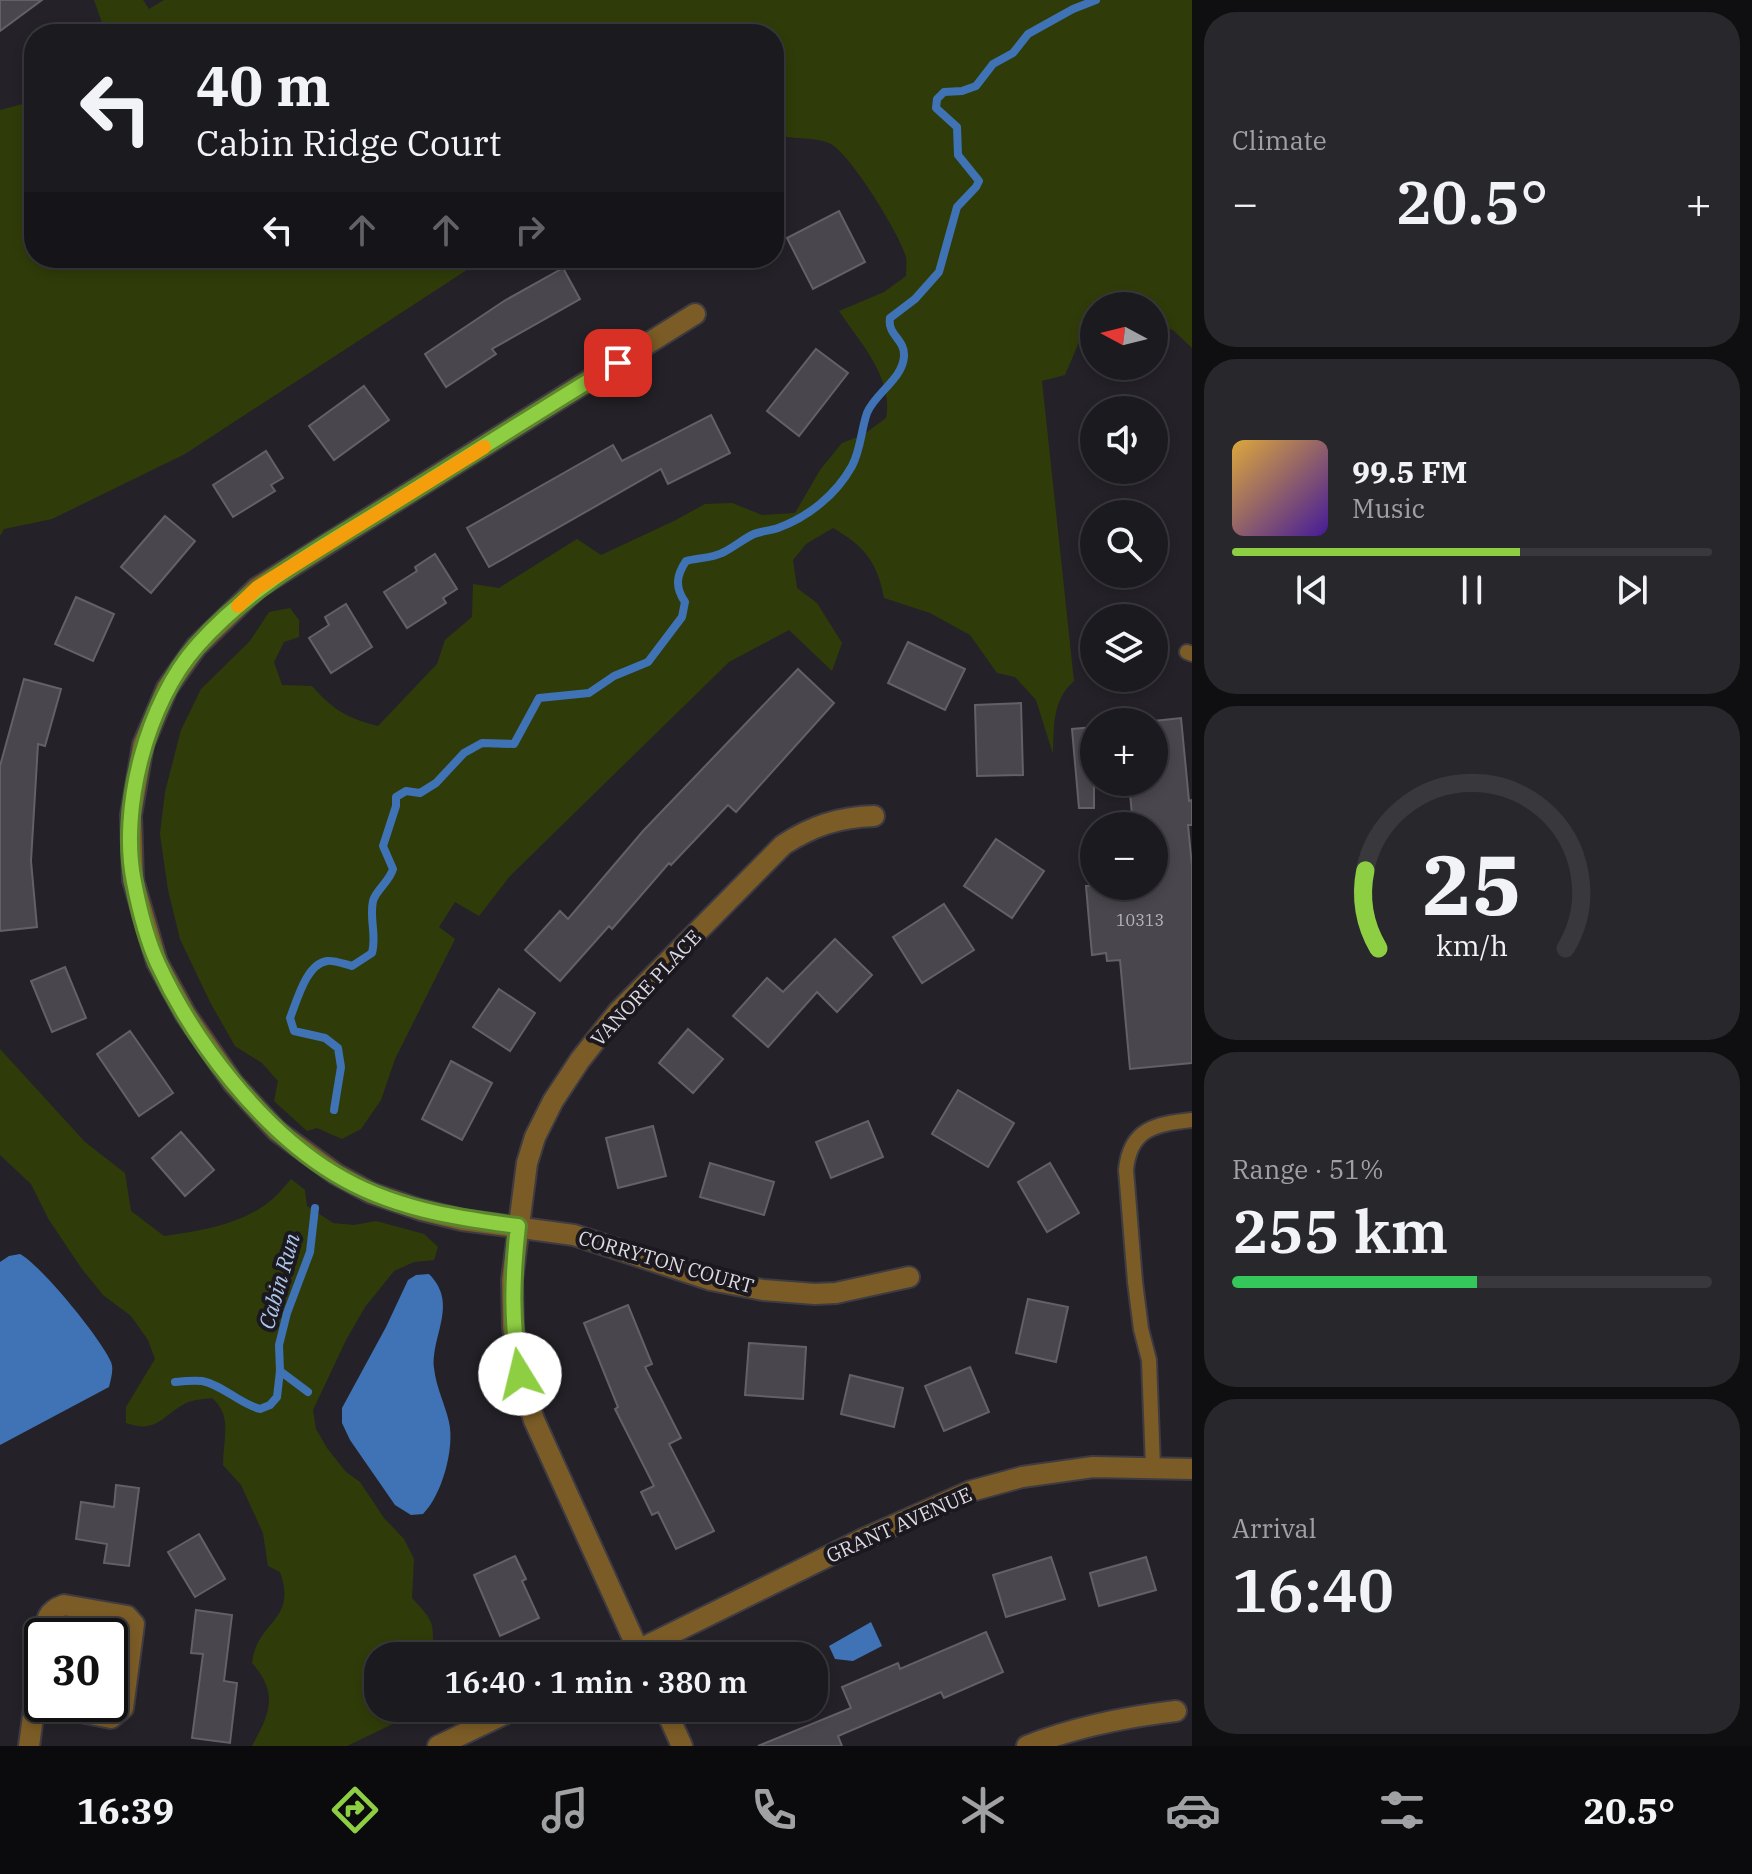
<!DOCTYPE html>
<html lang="en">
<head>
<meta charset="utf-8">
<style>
	:root { --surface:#1b1a1e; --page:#28272b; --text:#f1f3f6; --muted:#a0a1a4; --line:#39383c; --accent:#8ece43 }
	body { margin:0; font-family:"IBM Plex Serif",serif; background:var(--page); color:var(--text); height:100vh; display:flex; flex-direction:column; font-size:30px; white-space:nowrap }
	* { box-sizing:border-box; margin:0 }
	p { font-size:26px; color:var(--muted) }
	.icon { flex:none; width:44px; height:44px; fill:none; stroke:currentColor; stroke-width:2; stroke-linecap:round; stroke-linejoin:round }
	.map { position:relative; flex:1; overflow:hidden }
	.details { display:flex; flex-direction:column; gap:12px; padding:12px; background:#0f0e10; width:560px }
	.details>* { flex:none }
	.hud { position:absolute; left:24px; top:24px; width:760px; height:244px; border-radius:32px; box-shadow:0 4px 12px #0003,0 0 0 2px var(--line); background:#1b1a1e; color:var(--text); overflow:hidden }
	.needle { width:52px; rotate:277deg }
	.fabs { position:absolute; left:1080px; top:292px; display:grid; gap:16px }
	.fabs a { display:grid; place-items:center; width:88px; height:88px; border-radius:50%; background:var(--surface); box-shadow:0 4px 12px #0003,0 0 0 2px var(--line); font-size:40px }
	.speed { position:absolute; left:24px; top:1618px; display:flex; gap:16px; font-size:40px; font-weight:700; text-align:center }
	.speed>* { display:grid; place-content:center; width:104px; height:104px; border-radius:50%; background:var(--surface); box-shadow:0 4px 12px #0003,0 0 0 2px var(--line); line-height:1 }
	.speed .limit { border:4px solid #111; border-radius:12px; background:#fff; color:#111 }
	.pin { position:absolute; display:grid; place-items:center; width:68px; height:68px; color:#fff; margin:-34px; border-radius:16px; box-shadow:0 4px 12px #0006 }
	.me { position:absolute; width:88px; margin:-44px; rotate:351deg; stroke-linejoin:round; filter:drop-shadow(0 0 6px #0008) }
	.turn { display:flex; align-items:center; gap:28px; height:168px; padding:0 40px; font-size:36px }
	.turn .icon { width:104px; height:104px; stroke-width:2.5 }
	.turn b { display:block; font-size:56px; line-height:68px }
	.lanes { display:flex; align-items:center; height:76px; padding:0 40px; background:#0003; justify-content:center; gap:40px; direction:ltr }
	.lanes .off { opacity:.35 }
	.big { font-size:60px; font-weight:600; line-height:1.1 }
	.details .widget { flex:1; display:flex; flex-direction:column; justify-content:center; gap:12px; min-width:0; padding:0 28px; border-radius:32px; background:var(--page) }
	.details .dial { align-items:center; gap:0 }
	.dial svg { height:208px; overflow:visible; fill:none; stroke:var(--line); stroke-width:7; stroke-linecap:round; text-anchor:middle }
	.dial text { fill:var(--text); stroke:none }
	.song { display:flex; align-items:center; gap:24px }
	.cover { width:96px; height:96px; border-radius:12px; background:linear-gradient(135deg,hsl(40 70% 55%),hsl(260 70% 35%)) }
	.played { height:8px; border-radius:4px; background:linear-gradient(90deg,var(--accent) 60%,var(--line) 60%) }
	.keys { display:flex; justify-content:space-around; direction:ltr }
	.heat { display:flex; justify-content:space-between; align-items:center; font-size:44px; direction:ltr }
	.charge { height:12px; border-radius:6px; background:linear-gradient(90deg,#34c759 51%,var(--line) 0) }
	.trip { position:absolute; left:364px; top:1642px; width:464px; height:80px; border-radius:32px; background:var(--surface); box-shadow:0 4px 12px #0003,0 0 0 2px var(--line); font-weight:600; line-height:80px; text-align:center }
	.dock { display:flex; height:128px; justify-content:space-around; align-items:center; background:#0b0a0c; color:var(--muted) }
	.dock .icon { width:56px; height:56px }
	.dock .selected { color:var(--accent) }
	.dock b { font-size:36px; color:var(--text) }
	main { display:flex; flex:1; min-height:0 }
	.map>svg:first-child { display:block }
	.green { fill:#2f3c09 }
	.water { fill:#3f73b6 }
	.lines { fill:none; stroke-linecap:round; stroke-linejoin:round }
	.stream { stroke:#3f73b6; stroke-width:8 }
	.building { fill:#49464d; stroke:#646068; stroke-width:2 }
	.service-casing { stroke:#3e3c42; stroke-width:18 }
	.minor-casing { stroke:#3e3c42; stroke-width:24 }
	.tertiary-casing { stroke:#3e3c42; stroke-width:24 }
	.service { stroke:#7b5c26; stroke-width:14 }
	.minor { stroke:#7b5c26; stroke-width:20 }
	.tertiary { stroke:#7b5c26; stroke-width:20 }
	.route-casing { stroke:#5c862c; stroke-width:20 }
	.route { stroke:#8ece43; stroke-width:14 }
	.slow { stroke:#f59e0b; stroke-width:14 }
	.labels { text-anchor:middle; stroke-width:8; stroke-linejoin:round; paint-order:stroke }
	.number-label { font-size:16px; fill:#b8b6bb }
	.street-label { font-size:20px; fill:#dddbe0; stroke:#1b181f }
	.water-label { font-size:22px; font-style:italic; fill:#acc8ec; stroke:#1b181f }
</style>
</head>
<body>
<main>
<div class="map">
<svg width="1192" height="1746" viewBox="0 0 1192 1746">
	<rect width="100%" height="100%" fill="#242228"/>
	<g class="green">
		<path d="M 94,0 L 143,0 L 149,9 L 164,0 L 1192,0 L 1192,348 L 1173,330 L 1154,325 L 1154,306 L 1094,306 L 1094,329 L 1082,335 L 1065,375 L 1042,381 L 1074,681 C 1052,700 1054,727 1053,754 L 1036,700 L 1015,677 L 997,673 L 970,635 L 930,613 L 884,598 C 877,561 864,546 833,528 L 806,544 L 793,560 L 797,588 L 817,603 L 842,643 L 832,671 L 789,630 L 729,662 L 510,876 L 479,916 L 455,902 L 439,927 L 455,939 L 395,1059 L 381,1100 L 361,1129 L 342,1139 L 317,1128 L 307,1131 L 274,1101 L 278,1081 L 262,1063 L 235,1046 L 210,1002 L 180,939 L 168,890 L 160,834 L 165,792 L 181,730 L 201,689 L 250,641 L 269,612 L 290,608 L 299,620 L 299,637 L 284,642 L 274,662 L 282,685 L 312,686 C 333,710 347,718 378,726 L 437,664 L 445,640 L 472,617 L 473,584 L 499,588 L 577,539 L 601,555 L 674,521 L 705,504 L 732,503 L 762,515 L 795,513 L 820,470 L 842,443 L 863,435 L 886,418 C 894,379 860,342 839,311 L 884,292 L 906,276 C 906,271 907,263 906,257 C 901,236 849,151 829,143 C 811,136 792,140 774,134 L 774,34 L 106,34 Z"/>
		<polygon points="34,101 34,258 485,258 185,454 52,519 4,529 0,536 0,110"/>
		<path d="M 0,1049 L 85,1142 L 125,1173 L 131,1211 L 164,1236 C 199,1231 240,1225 269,1202 C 277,1196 284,1187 291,1179 L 305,1190 L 307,1206 L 333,1223 L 354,1225 L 376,1221 L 424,1234 L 438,1247 L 434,1260 L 414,1262 L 394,1271 L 365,1307 L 346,1340 L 313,1410 L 316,1429 L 327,1448 L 346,1472 L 360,1482 L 384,1518 L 404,1539 L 414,1559 L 412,1598 C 438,1626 431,1621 434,1656 L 378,1656 L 378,1708 L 426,1708 L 347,1746 L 252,1746 C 270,1713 279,1694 252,1663 C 257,1620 298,1621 280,1572 L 268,1566 L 263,1533 L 241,1485 L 223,1465 C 223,1439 233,1416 212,1398 C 203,1399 193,1400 186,1403 C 161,1416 157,1434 126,1423 L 126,1407 L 155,1359 L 148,1340 L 131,1316 L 103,1295 L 82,1269 L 49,1220 L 31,1184 L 0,1155 Z"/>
	</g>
	<g class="water">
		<path d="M 20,1254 C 41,1265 102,1340 111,1362 C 114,1369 111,1379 109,1387 L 0,1445 L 0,1262 L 9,1256 Z"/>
		<path d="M 429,1274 C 459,1304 431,1335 434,1368 C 436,1387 445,1404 449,1422 C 455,1448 442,1495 423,1514 L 411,1515 L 395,1505 L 350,1440 L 342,1423 L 342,1408 L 386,1327 L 408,1280 L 416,1275 Z"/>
		<polygon points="871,1622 882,1646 853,1661 835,1659 829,1646"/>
	</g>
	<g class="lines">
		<g class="stream">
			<path d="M 334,1110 L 341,1067 L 338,1048 L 325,1038 L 294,1031 L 290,1018 C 297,1001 306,964 327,961 C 334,960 344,964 352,966 L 372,953 C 377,935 369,919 373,901 C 376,890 389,882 393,869 L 383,846 L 396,806 L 396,797 L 406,791 L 420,793 L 436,783 L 464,753 L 482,743 L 514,744 L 539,698 L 589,693 L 614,676 L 648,662 L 682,617 L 685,602 C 675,587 676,576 686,561 C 697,558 712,558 722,553 C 733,548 743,539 754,534 C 761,531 770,531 778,528 C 808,517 836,495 852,466 C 861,449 861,430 867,413 C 875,393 903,379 904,356 C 905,339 887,335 890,318 L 915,299 L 939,272 L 957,207 L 976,187 L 979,181 L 958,155 L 957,127 L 936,108 L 937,99 L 944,92 L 962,91 L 976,86 L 993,64 L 1013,53 L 1028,34 L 1073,9 L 1096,0"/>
			<polyline points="280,1371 308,1392"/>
			<path d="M 175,1382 C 184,1381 193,1380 202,1381 C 223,1385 238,1403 260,1409 L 270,1405 L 277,1397 L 280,1371 L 279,1345 L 287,1313 L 310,1252 L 315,1208"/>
		</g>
	</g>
	<g class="building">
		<polygon points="0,0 42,0 0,31"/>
		<polygon points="839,211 865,262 813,289 787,238"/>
		<polygon points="563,268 580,299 492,349 496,354 446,387 425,354 504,301"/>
		<polygon points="816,349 848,373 799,436 767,411"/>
		<polygon points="364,386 389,420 334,460 309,426"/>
		<polygon points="711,415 730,453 668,484 661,469 489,567 467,528 613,445 622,461"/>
		<polygon points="266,451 283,478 271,485 275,491 233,517 213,485"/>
		<polygon points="165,516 195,541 151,593 121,567"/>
		<polygon points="435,554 457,589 443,598 446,603 407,628 384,592 417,571 415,567"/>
		<polygon points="76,597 114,614 93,661 55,644"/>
		<polygon points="346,604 372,647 331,673 309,638 329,625 325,617"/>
		<polygon points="908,642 965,669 945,710 888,683"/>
		<polygon points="798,669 834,703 736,812 728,805 671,865 669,863 612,929 609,926 560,981 525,950 560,911 568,919 643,831"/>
		<polygon points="24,679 61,689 45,746 38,744 31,861 37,927 0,931 0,766"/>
		<polygon points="1021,703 1023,775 977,776 975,705"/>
		<polygon points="1181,718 1189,801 1192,800 1192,825 1188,825 1192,866 1192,1063 1130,1069 1120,960 1107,961 1106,953 1092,955 1086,886 1154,886 1154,826 1133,826 1129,782 1154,782 1154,721"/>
		<polygon points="1094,727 1094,808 1079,808 1072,729"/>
		<polygon points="996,839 1044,871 1012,918 964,886"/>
		<polygon points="944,904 974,950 922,983 893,937"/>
		<polygon points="835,939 872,975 837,1012 817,992 768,1047 733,1016 767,978 783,992"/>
		<polygon points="65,967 86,1018 52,1032 31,981"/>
		<polygon points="499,989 535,1013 510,1051 473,1027"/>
		<polygon points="688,1029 723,1059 693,1093 659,1063"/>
		<polygon points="130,1031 173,1093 139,1116 97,1054"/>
		<polygon points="451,1061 492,1083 462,1140 422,1119"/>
		<polygon points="958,1090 1014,1123 988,1167 932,1134"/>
		<polygon points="868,1121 883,1157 831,1178 816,1142"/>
		<polygon points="653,1126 666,1176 618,1188 606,1138"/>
		<polygon points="181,1132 214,1170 185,1196 152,1158"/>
		<polygon points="710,1163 774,1182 764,1215 700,1197"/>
		<polygon points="1050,1163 1079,1213 1047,1232 1018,1182"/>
		<polygon points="1028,1299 1068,1307 1056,1362 1016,1353"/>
		<polygon points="628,1305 652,1364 645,1367 681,1438 669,1444 714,1531 676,1549 658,1512 652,1515 641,1492 654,1486 615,1409 618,1407 584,1323"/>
		<polygon points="749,1343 806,1347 803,1399 745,1395"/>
		<polygon points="970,1367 989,1412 944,1431 925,1386"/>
		<polygon points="850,1375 903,1388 894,1427 841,1414"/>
		<polygon points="116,1485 139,1488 129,1566 104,1563 107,1544 76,1539 81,1502 114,1507"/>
		<polygon points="199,1534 225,1579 195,1597 168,1552"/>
		<polygon points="515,1556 526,1579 522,1581 539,1618 500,1636 474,1575"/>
		<polygon points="1051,1557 1065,1599 1006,1617 993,1575"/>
		<polygon points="1146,1557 1156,1590 1099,1606 1090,1573"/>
		<polygon points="196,1610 232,1615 224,1681 237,1683 230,1743 192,1738 203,1654 191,1653"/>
		<polygon points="986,1632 1003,1672 944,1698 941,1692 838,1736 842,1746 758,1746 851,1708 842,1687 898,1663 900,1669"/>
	</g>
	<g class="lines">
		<defs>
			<g id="service">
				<polyline points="1187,652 1192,654"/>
				<path d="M 1153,1467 L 1149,1360 L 1141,1329 L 1135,1282 L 1126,1170 C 1130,1128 1156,1124 1192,1120"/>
			</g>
			<g id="minor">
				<polyline points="695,314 257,588 196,647 167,688 143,745 131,815 133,880 157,962 186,1015 233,1083 277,1131 336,1174 371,1193 421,1210 462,1220 574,1235 711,1280 763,1290 815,1294 836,1293 909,1277"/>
				<path d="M 641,1656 L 534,1420 L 520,1374 L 513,1327 L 512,1280 L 527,1163 L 535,1137 L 553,1101 L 580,1060 L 618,1012 L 783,845 C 812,826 839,817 874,816"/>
				<path d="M 35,1703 L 111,1718 L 123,1708 L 134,1624 L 127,1616 L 64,1605 C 47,1611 46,1620 44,1636"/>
				<polyline points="665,1708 682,1746"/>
				<polyline points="29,1746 42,1649"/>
				<path d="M 1027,1746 C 1075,1727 1125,1717 1176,1711"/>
			</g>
			<g id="tertiary">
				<polyline points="626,1656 861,1540 971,1491 1022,1477 1093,1467 1192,1469"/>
				<polyline points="438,1746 517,1708"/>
			</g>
		</defs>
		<use href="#service" class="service-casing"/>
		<use href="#minor" class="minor-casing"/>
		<use href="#tertiary" class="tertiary-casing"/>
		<use href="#service" class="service"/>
		<use href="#minor" class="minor"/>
		<use href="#tertiary" class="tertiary"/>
	</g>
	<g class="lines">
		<defs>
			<path id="route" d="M 520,1374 C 511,1321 512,1279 518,1226 C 454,1218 391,1208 335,1174 C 262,1130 194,1042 158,964 C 147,940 139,908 134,882 C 119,809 147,702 197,646 C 249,587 316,551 382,510 C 461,461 539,411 618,363"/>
		</defs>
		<use href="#route" class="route-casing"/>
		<use href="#route" class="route"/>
		<polyline class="slow" points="238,606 257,588 484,447"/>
	</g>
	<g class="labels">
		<g class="number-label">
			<text x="1140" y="926">10313</text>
		</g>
		<g class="street-label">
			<text transform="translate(646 988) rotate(-47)" y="7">VANORE PLACE</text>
			<text transform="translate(666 1262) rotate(16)" y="7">CORRYTON COURT</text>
			<text transform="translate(899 1525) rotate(-24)" y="7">GRANT AVENUE</text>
		</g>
		<g class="water-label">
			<text transform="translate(279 1281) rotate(-74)" y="8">Cabin Run</text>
		</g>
	</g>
</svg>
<div class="fabs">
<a><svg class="needle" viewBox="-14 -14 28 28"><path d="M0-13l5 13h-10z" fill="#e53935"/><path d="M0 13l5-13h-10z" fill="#a0a1a4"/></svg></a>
<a><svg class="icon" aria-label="sound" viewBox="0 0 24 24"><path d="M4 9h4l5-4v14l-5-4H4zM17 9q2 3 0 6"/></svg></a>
<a><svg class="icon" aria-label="search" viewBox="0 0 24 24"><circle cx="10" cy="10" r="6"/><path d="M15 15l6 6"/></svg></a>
<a><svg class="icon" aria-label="layers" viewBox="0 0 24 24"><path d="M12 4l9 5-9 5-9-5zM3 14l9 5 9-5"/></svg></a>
<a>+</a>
<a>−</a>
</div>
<div class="speed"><div class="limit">30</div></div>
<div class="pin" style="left:618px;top:363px;background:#d93025"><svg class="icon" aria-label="arrive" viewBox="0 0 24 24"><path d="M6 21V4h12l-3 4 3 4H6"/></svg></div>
<svg class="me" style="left:520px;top:1374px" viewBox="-20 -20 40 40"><circle r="19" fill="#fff"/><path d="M0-13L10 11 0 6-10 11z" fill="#8ece43"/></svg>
<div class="trip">16:40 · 1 min · 380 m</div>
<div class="hud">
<div class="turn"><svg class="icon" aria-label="left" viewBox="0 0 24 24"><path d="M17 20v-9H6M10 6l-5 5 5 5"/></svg><div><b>40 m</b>Cabin Ridge Court</div></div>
<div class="lanes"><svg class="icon" aria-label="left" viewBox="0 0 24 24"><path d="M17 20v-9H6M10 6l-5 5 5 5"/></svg><svg class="icon off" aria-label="ahead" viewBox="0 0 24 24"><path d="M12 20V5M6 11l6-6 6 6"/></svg><svg class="icon off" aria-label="ahead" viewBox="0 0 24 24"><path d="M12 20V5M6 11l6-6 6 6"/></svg><svg class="icon off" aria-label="right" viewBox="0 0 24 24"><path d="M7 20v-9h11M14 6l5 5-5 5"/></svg></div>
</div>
</div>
<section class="details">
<div class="widget"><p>Climate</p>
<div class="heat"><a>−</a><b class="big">20.5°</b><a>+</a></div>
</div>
<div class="widget">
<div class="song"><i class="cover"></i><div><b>99.5 FM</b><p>Music</p></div></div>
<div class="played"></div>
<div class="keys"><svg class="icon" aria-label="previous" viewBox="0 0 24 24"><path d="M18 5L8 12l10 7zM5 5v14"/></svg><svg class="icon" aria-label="pause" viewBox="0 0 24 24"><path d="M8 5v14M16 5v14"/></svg><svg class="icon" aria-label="next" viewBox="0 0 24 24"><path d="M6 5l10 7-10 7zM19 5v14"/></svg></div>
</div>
<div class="widget dial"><svg viewBox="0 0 100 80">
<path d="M14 69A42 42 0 1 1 86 69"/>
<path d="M14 69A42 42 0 0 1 9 39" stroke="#8ece43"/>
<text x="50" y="56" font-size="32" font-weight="700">25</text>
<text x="50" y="72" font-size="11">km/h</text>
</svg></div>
<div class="widget"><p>Range · 51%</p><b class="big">255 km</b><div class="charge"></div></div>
<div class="widget"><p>Arrival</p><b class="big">16:40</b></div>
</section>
</main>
<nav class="dock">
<b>16:39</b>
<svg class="icon selected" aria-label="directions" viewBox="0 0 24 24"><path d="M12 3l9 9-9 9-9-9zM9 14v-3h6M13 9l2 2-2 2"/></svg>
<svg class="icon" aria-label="music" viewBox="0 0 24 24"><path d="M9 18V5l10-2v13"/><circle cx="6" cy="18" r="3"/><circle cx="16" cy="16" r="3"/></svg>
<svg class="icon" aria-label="phone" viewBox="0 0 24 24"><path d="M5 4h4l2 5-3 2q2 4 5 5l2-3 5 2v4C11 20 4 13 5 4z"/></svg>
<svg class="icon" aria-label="climate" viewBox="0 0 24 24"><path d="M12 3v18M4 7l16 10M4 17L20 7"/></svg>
<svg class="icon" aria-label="car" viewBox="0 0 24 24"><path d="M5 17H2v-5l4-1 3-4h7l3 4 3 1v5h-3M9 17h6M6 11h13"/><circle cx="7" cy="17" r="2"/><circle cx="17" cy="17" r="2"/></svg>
<svg class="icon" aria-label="filters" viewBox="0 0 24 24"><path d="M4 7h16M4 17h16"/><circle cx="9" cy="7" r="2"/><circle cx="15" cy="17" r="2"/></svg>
<b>20.5°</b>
</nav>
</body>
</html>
